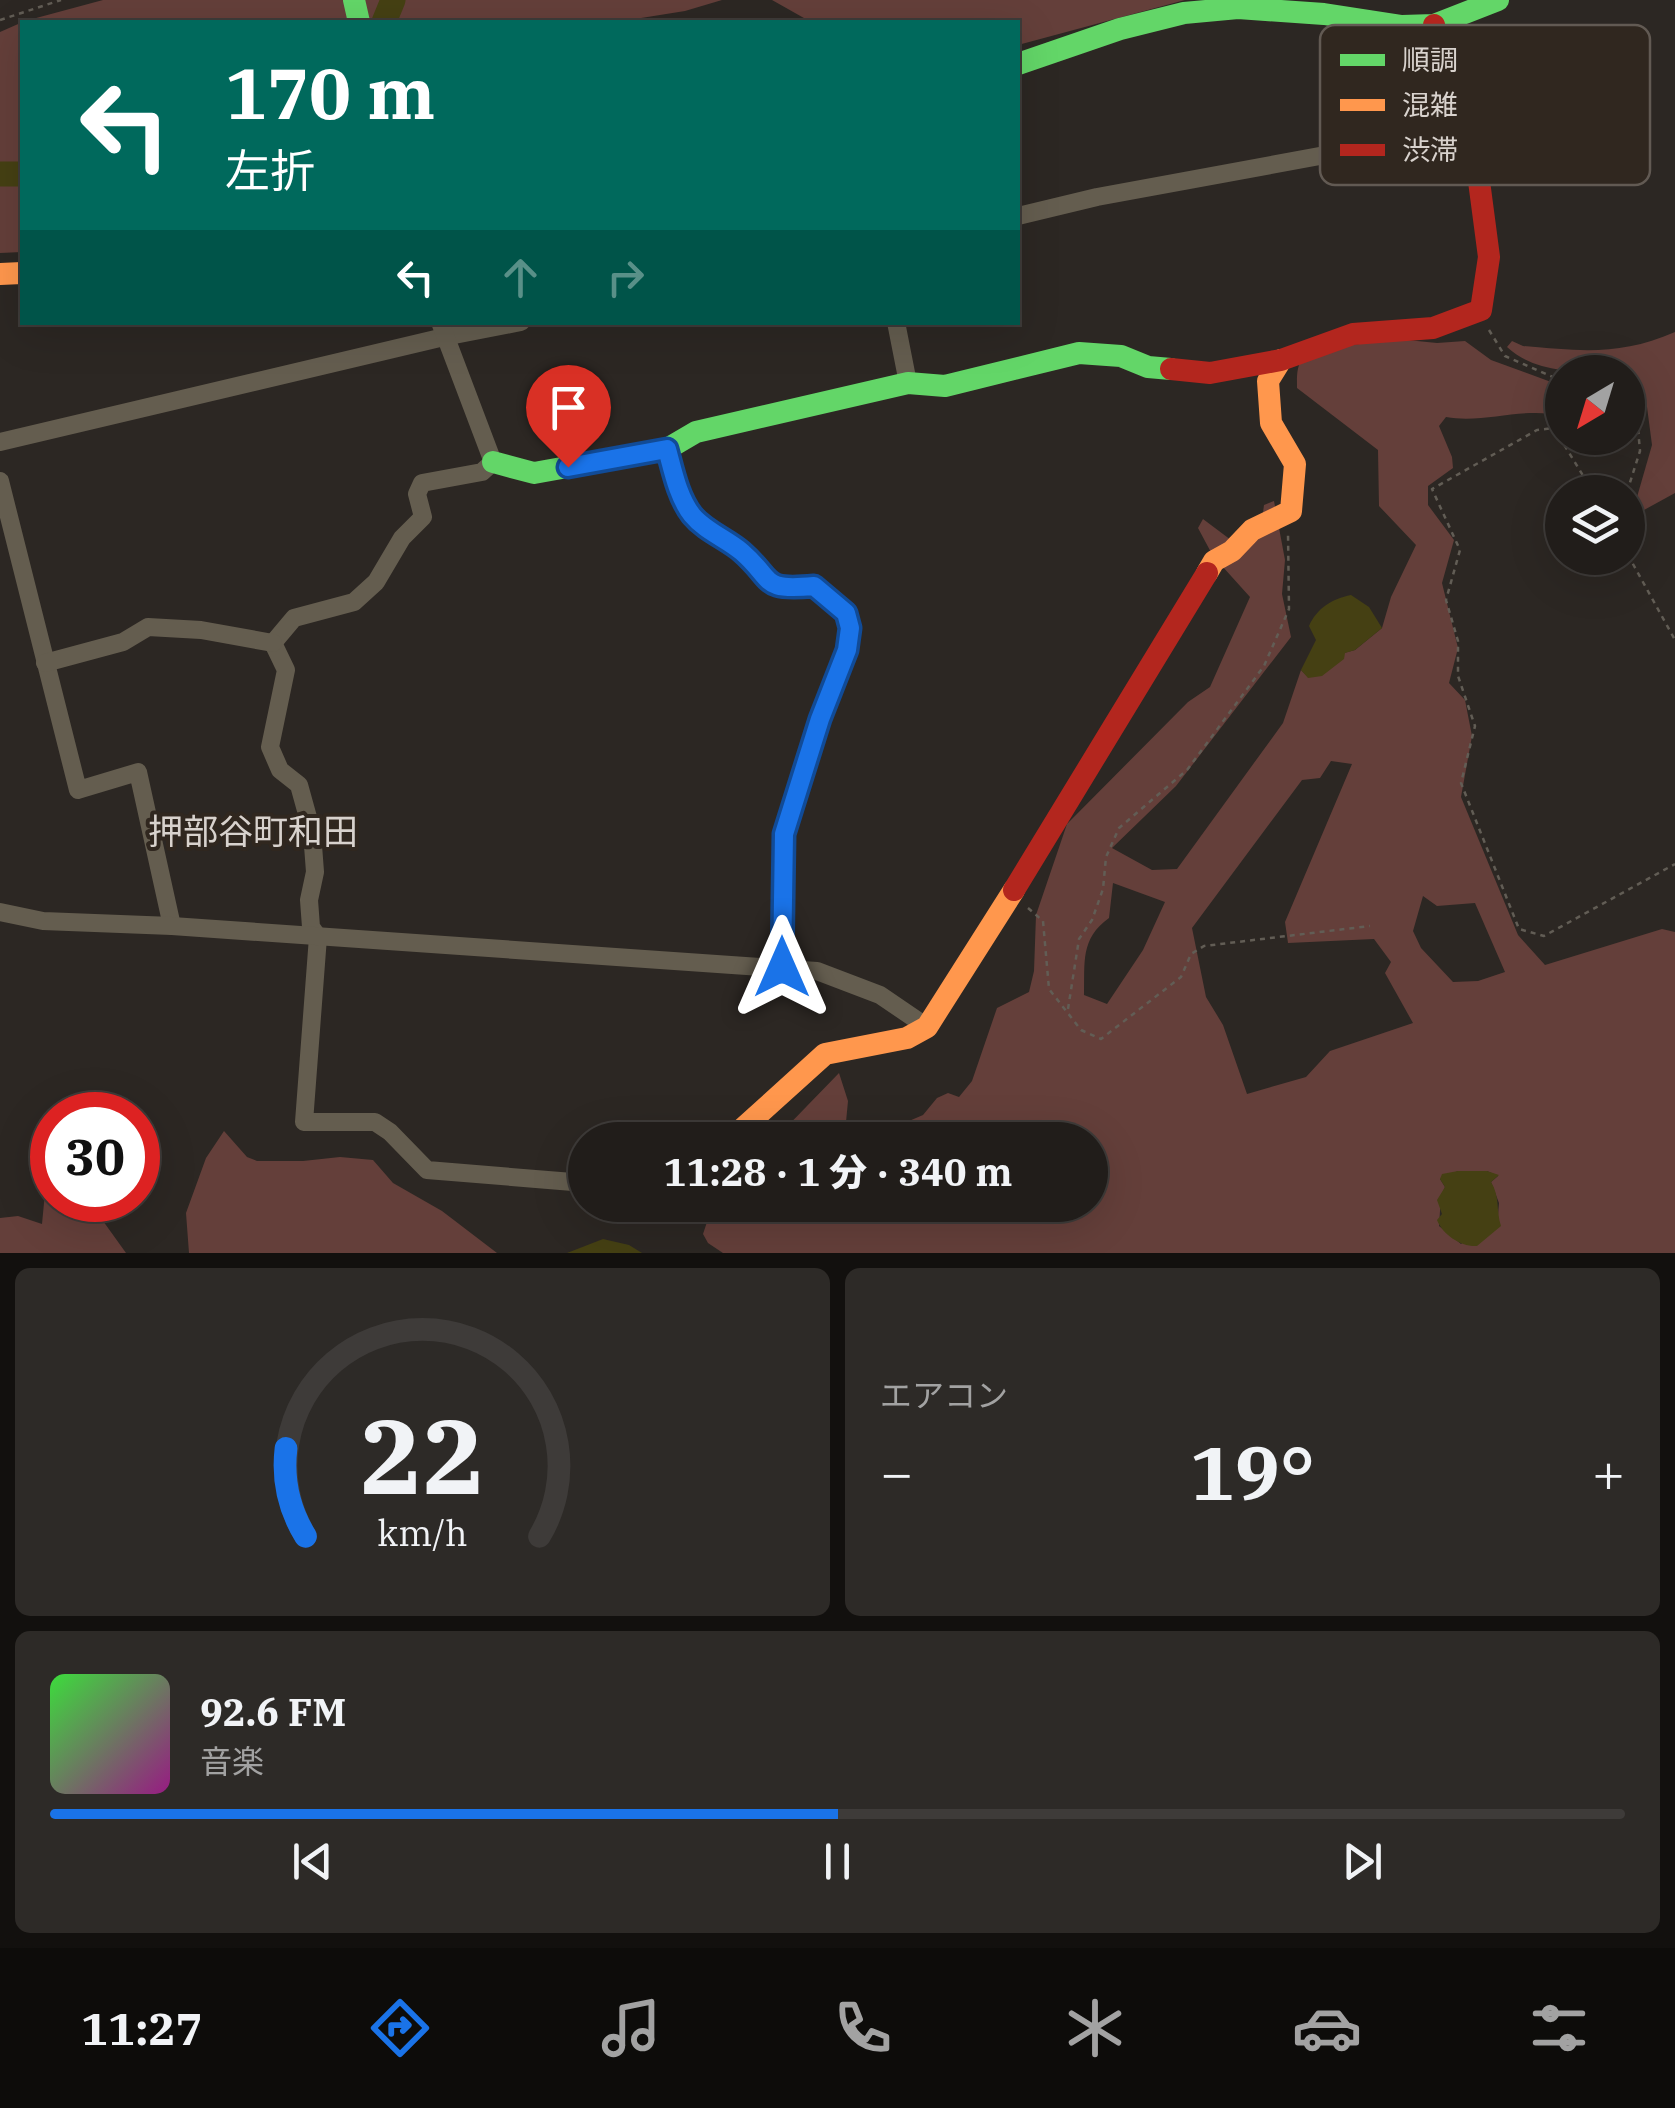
<!DOCTYPE html>
<html lang="ja">
<head>
<meta charset="utf-8">
<style>
	:root { --surface:#211d1a; --page:#2d2a27; --text:#f1f3f6; --muted:#a2a2a2; --line:#3e3b39; --accent:#1a73e8 }
	body { margin:0; font-family:"IBM Plex Serif","Noto Sans JP",serif; background:var(--page); color:var(--text); height:100vh; display:flex; flex-direction:column; font-size:38px; white-space:nowrap }
	* { box-sizing:border-box; margin:0 }
	p { font-size:32px; color:var(--muted) }
	.icon { flex:none; width:55px; height:55px; fill:none; stroke:currentColor; stroke-width:2; stroke-linecap:round; stroke-linejoin:round }
	.map { position:relative; height:1253px; overflow:hidden }
	.panel { display:flex; flex-direction:column; gap:15px; padding:15px; background:#12100e; flex:1 }
	.panel>* { flex:none }
	.top-card { position:absolute; left:20px; top:20px; width:1000px; height:305px; border-radius:0px; box-shadow:0 10px 40px #0002,0 0 0 2px var(--line); background:#00695c; color:#fff; overflow:hidden }
	.needle { width:65px; rotate:218deg }
	.tools { position:absolute; left:1545px; top:355px; display:grid; gap:20px }
	.tools a { display:grid; place-items:center; width:100px; height:100px; border-radius:50%; background:var(--surface); box-shadow:0 10px 40px #0002,0 0 0 2px var(--line); font-size:50px }
	.speed { position:absolute; left:30px; top:1092px; display:flex; gap:20px; font-size:50px; font-weight:700; text-align:center }
	.speed>* { display:grid; place-content:center; width:130px; height:130px; border-radius:50%; background:var(--surface); box-shadow:0 10px 40px #0002,0 0 0 2px var(--line); line-height:1 }
	.speed .limit { border:15px solid #d22; background:#fff; color:#111 }
	.pin { position:absolute; display:grid; place-items:center; width:85px; height:85px; color:#fff; margin:-102px -42px; border-radius:50% 50% 50% 0; rotate:-45deg; box-shadow:0 0 10px #0007 }
	.pin .icon { rotate:45deg }
	.me { position:absolute; width:110px; margin:-55px; rotate:0deg; stroke-linejoin:round; filter:drop-shadow(0 0 8px #0008) }
	.turn { display:flex; align-items:center; gap:35px; height:210px; padding:0 40px; font-size:45px }
	.turn .icon { width:130px; height:130px; stroke-width:2.5 }
	.turn b { display:block; font-size:70px; line-height:85px }
	.lanes { display:flex; align-items:center; height:95px; padding:0 40px; background:#0003; justify-content:center; gap:50px; direction:ltr }
	.lanes .off { opacity:.35 }
	.big { font-size:75px; font-weight:800; line-height:1.1 }
	.panel .card { flex:1; display:flex; flex-direction:column; justify-content:center; gap:15px; min-width:0; padding:0 35px; border-radius:15px; background:var(--page) }
	.panel .dial { align-items:center; gap:0 }
	.dial svg { height:260px; overflow:visible; fill:none; stroke:var(--line); stroke-width:7; stroke-linecap:round; text-anchor:middle }
	.dial text { fill:var(--text); stroke:none }
	.song { display:flex; align-items:center; gap:30px }
	.cover { width:120px; height:120px; border-radius:15px; background:linear-gradient(135deg,hsl(120 70% 55%),hsl(310 70% 35%)) }
	.played { height:10px; border-radius:5px; background:linear-gradient(90deg,var(--accent) 50%,var(--line) 50%) }
	.keys { display:flex; justify-content:space-around; direction:ltr }
	.heat { display:flex; justify-content:space-between; align-items:center; font-size:55px; direction:ltr }
	.panel .tiles { flex:1; display:grid; gap:15px; grid-template-columns:1fr 1fr }
	.card:last-child { grid-column:span 2 }
	.trip { position:absolute; left:568px; top:1122px; width:540px; height:100px; border-radius:50px; background:var(--surface); box-shadow:0 10px 40px #0002,0 0 0 2px var(--line); font-weight:800; line-height:100px; text-align:center }
	.tabs { display:flex; height:160px; justify-content:space-around; align-items:center; background:#0d0c0a; color:var(--muted) }
	.tabs .icon { width:70px; height:70px }
	.tabs .selected { color:var(--accent) }
	.tabs b { font-size:45px; color:var(--text) }
	.map>svg:first-child { display:block }
	.green { fill:#643f3a; fill-rule:evenodd }
	.water { fill:#454013 }
	.lines { fill:none; stroke-linecap:round; stroke-linejoin:round }
	.river { stroke:#454013; stroke-width:25 }
	.path { stroke:#625d55; stroke-width:2.5; stroke-dasharray:5 5; stroke-linecap:butt }
	.street { stroke:#645d4f; stroke-width:18 }
	.fast { stroke:#63d668; stroke-width:22 }
	.slow { stroke:#ff974d; stroke-width:22 }
	.jam { stroke:#b3261e; stroke-width:22 }
	.route-casing { stroke:#114b97; stroke-width:25 }
	.route { stroke:#1a73e8; stroke-width:18 }
	.labels { text-anchor:middle; stroke-width:8; stroke-linejoin:round; paint-order:stroke }
	.quarter-label { font-size:35px; fill:#d8d2cd; stroke:#30271f }
	.key { fill:#30271f; stroke:#625a53; stroke-width:2.5 }
	.key-label { font-size:28px; fill:#d8d2cd }
</style>
</head>
<body>
<div class="map">
<svg width="1675" height="1253" viewBox="0 0 1675 1253">
	<rect width="100%" height="100%" fill="#2c2723"/>
	<g class="green">
		<polygon points="103,0 722,0 685,11 616,22 22,22 22,252 0,253 0,32 25,21"/>
		<polygon points="772,0 1185,0 1018,45 1018,22 811,22"/>
		<path d="M 1675,332 L 1675,493 L 1644,510 L 1635,504 L 1652,445 L 1647,407 L 1628,395 L 1628,372 C 1588,372 1538,376 1507,347 L 1512,341 L 1523,346 C 1581,351 1620,356 1675,332 Z"/>
		<path d="M 1397,339 L 1437,343 L 1465,341 L 1491,360 L 1562,386 L 1562,416 C 1524,406 1485,424 1446,417 L 1439,426 L 1452,457 L 1453,468 L 1428,486 L 1428,505 L 1454,540 L 1442,583 L 1458,648 L 1449,683 L 1465,700 L 1472,736 L 1461,797 L 1518,935 L 1545,965 L 1662,929 L 1675,932 L 1675,1253 L 723,1253 L 708,1243 L 703,1234 L 707,1222 L 721,1205 L 1090,1205 L 1090,1140 L 774,1140 L 839,1073 L 848,1101 L 846,1122 L 856,1129 L 877,1122 L 902,1124 L 923,1115 L 937,1098 L 948,1093 L 959,1097 L 972,1081 L 997,1008 L 1029,992 L 1034,971 L 1036,915 L 1067,824 L 1188,702 L 1210,687 L 1250,597 L 1213,556 L 1198,528 L 1203,519 L 1231,540 L 1261,527 L 1264,505 L 1274,501 L 1285,560 L 1282,594 L 1291,637 L 1176,786 L 1112,848 L 1152,870 L 1177,869 L 1283,723 L 1301,670 L 1308,677 L 1344,653 L 1355,650 L 1382,628 L 1391,597 L 1416,545 L 1379,506 L 1378,450 L 1297,388 C 1297,378 1296,365 1304,357 C 1313,347 1378,343 1397,339 ZM 1331,761 L 1352,764 L 1285,922 L 1288,943 L 1374,939 L 1391,962 L 1385,973 L 1413,1023 L 1330,1051 L 1306,1077 L 1247,1094 L 1223,1025 L 1206,997 L 1192,928 L 1302,780 L 1320,778 ZM 1113,883 L 1165,902 L 1143,950 L 1107,1004 L 1084,995 C 1085,962 1080,939 1109,918 ZM 1423,896 L 1437,906 L 1475,903 L 1505,972 L 1478,981 L 1453,982 L 1421,948 L 1413,931 ZM 1458,1171 L 1487,1171 L 1498,1176 L 1491,1182 L 1499,1203 L 1498,1215 L 1461,1244 L 1439,1226 L 1441,1196 L 1445,1187 L 1440,1179 Z"/>
		<polygon points="224,1131 247,1157 257,1161 303,1161 340,1157 373,1160 393,1183 442,1211 497,1253 189,1253 186,1213 206,1158"/>
		<polygon points="50,1140 52,1145 52,1200 88,1200 126,1253 0,1253 0,1218 18,1216 42,1224"/>
	</g>
	<g class="water">
		<path d="M 1351,595 L 1369,607 L 1382,628 L 1355,650 L 1345,653 L 1344,659 L 1322,676 L 1308,678 L 1301,670 L 1316,640 L 1309,626 C 1317,608 1332,599 1351,595 Z"/>
		<path d="M 1458,1171 L 1487,1171 L 1499,1175 L 1491,1182 C 1500,1196 1496,1211 1501,1226 L 1477,1246 C 1461,1247 1443,1235 1437,1220 L 1442,1214 L 1437,1200 L 1445,1187 L 1440,1179 L 1442,1174 Z"/>
		<polygon points="603,1239 629,1245 642,1253 567,1253"/>
	</g>
	<g class="lines">
		<g class="river">
			<polyline points="384,22 393,0"/>
			<polyline points="0,174 22,174"/>
		</g>
		<g class="path">
			<polyline points="0,20 61,0"/>
			<polyline points="1489,330 1505,356 1562,381"/>
			<polyline points="1593,492 1554,428 1537,430 1432,489 1460,550 1446,600 1458,641 1458,676 1475,726 1461,783 1519,929 1544,936 1675,864"/>
			<polyline points="1627,492 1640,451 1637,417 1628,408"/>
			<polyline points="1628,555 1675,640"/>
			<polyline points="1028,908 1043,921 1049,989 1081,1030 1101,1039 1181,977 1191,954 1204,946 1370,926"/>
			<polyline points="1068,1009 1079,939 1092,920 1103,889 1106,857 1119,828 1187,770 1264,666 1289,609 1288,533"/>
		</g>
		<g class="street">
			<polyline points="1018,216 1097,197 1472,128"/>
			<polyline points="896,322 908,383"/>
			<polyline points="0,442 444,337 521,322"/>
			<path d="M 667,449 C 673,471 678,497 692,515 C 705,531 727,539 742,552 C 775,581 761,591 814,586 L 846,613 L 850,628 L 847,650 L 820,719 L 784,834 L 782,967"/>
			<polyline points="0,481 78,790 138,772 172,926"/>
			<polyline points="273,643 286,670 270,747 280,770 299,785 312,832 315,872 309,900 311,927 318,937 304,1122 375,1122 390,1132 427,1170 585,1183"/>
			<polyline points="273,643 294,618 354,602 376,582 402,538 423,517 417,494 422,483 482,472 493,462 440,322"/>
			<polyline points="45,663 123,642 148,627 201,630 273,643"/>
			<polyline points="0,912 43,921 172,926 817,971 880,995 927,1027"/>
		</g>
		<g class="fast">
			<polyline points="354,0 359,22"/>
			<polyline points="1018,64 1120,29 1184,13 1238,8 1324,14 1402,26 1434,25 1498,0"/>
			<polyline points="493,462 534,473 667,449 696,432 908,383 945,386 1079,353 1121,356 1148,367 1171,369"/>
		</g>
		<g class="slow">
			<polyline points="0,274 22,273"/>
			<polyline points="1207,573 1214,561 1232,551 1252,530 1291,511 1295,464 1271,423 1268,381 1281,360"/>
			<polyline points="730,1140 825,1054 907,1038 927,1027 1014,890"/>
		</g>
		<g class="jam">
			<polyline points="1171,369 1210,373 1281,360 1353,334 1433,328 1481,310 1489,257 1472,128 1462,94 1445,65 1434,25"/>
			<polyline points="1014,890 1207,573"/>
		</g>
	</g>
	<g class="lines">
		<defs>
			<path id="route" d="M 568,467 L 667,449 C 673,471 678,497 692,515 C 705,531 727,539 742,552 C 775,581 760,591 814,586 L 846,613 L 850,628 L 847,650 L 820,719 L 784,834 L 782,967"/>
		</defs>
		<use href="#route" class="route-casing"/>
		<use href="#route" class="route"/>
	</g>
	<g class="labels">
		<g class="quarter-label">
			<text x="253" y="844">押部谷町和田</text>
		</g>
	</g>
	<rect x="1320" y="25" width="330" height="160" rx="15" class="key"/>
	<rect x="1340" y="54" width="45" height="12" fill="#63d668"/>
	<rect x="1340" y="99" width="45" height="12" fill="#ff974d"/>
	<rect x="1340" y="144" width="45" height="12" fill="#b3261e"/>
	<g class="key-label">
		<text x="1402" y="70">順調</text>
		<text x="1402" y="115">混雑</text>
		<text x="1402" y="160">渋滞</text>
	</g>
</svg>
<div class="tools">
<a><svg class="needle" viewBox="-14 -14 28 28"><path d="M0-13l5 13h-10z" fill="#e53935"/><path d="M0 13l5-13h-10z" fill="#a2a2a2"/></svg></a>
<a><svg class="icon" aria-label="layers" viewBox="0 0 24 24"><path d="M12 4l9 5-9 5-9-5zM3 14l9 5 9-5"/></svg></a>
</div>
<div class="speed"><div class="limit">30</div></div>
<div class="pin" style="left:568px;top:467px;background:#d93025"><svg class="icon" aria-label="arrive" viewBox="0 0 24 24"><path d="M6 21V4h12l-3 4 3 4H6"/></svg></div>
<svg class="me" style="left:782px;top:967px" viewBox="-20 -20 40 40"><path d="M0-17L14 15 0 8-14 15z" fill="#1a73e8" stroke="#fff" stroke-width="4"/></svg>
<div class="trip">11:28 · 1 分 · 340 m</div>
<div class="top-card">
<div class="turn"><svg class="icon" aria-label="left" viewBox="0 0 24 24"><path d="M17 20v-9H6M10 6l-5 5 5 5"/></svg><div><b>170 m</b>左折</div></div>
<div class="lanes"><svg class="icon" aria-label="left" viewBox="0 0 24 24"><path d="M17 20v-9H6M10 6l-5 5 5 5"/></svg><svg class="icon off" aria-label="ahead" viewBox="0 0 24 24"><path d="M12 20V5M6 11l6-6 6 6"/></svg><svg class="icon off" aria-label="right" viewBox="0 0 24 24"><path d="M7 20v-9h11M14 6l5 5-5 5"/></svg></div>
</div>
</div>
<section class="panel">
<div class="tiles">
<div class="card dial"><svg viewBox="0 0 100 80">
<path d="M14 69A42 42 0 1 1 86 69"/>
<path d="M14 69A42 42 0 0 1 8 42" stroke="#1a73e8"/>
<text x="50" y="56" font-size="32" font-weight="700">22</text>
<text x="50" y="72" font-size="11">km/h</text>
</svg></div>
<div class="card"><p>エアコン</p>
<div class="heat"><a>−</a><b class="big">19°</b><a>+</a></div>
</div>
<div class="card">
<div class="song"><i class="cover"></i><div><b>92.6 FM</b><p>音楽</p></div></div>
<div class="played"></div>
<div class="keys"><svg class="icon" aria-label="previous" viewBox="0 0 24 24"><path d="M18 5L8 12l10 7zM5 5v14"/></svg><svg class="icon" aria-label="pause" viewBox="0 0 24 24"><path d="M8 5v14M16 5v14"/></svg><svg class="icon" aria-label="next" viewBox="0 0 24 24"><path d="M6 5l10 7-10 7zM19 5v14"/></svg></div>
</div>
</div>
</section>
<nav class="tabs">
<b>11:27</b>
<svg class="icon selected" aria-label="directions" viewBox="0 0 24 24"><path d="M12 3l9 9-9 9-9-9zM9 14v-3h6M13 9l2 2-2 2"/></svg>
<svg class="icon" aria-label="music" viewBox="0 0 24 24"><path d="M9 18V5l10-2v13"/><circle cx="6" cy="18" r="3"/><circle cx="16" cy="16" r="3"/></svg>
<svg class="icon" aria-label="phone" viewBox="0 0 24 24"><path d="M5 4h4l2 5-3 2q2 4 5 5l2-3 5 2v4C11 20 4 13 5 4z"/></svg>
<svg class="icon" aria-label="climate" viewBox="0 0 24 24"><path d="M12 3v18M4 7l16 10M4 17L20 7"/></svg>
<svg class="icon" aria-label="car" viewBox="0 0 24 24"><path d="M5 17H2v-5l4-1 3-4h7l3 4 3 1v5h-3M9 17h6M6 11h13"/><circle cx="7" cy="17" r="2"/><circle cx="17" cy="17" r="2"/></svg>
<svg class="icon" aria-label="filters" viewBox="0 0 24 24"><path d="M4 7h16M4 17h16"/><circle cx="9" cy="7" r="2"/><circle cx="15" cy="17" r="2"/></svg>
</nav>
</body>
</html>
